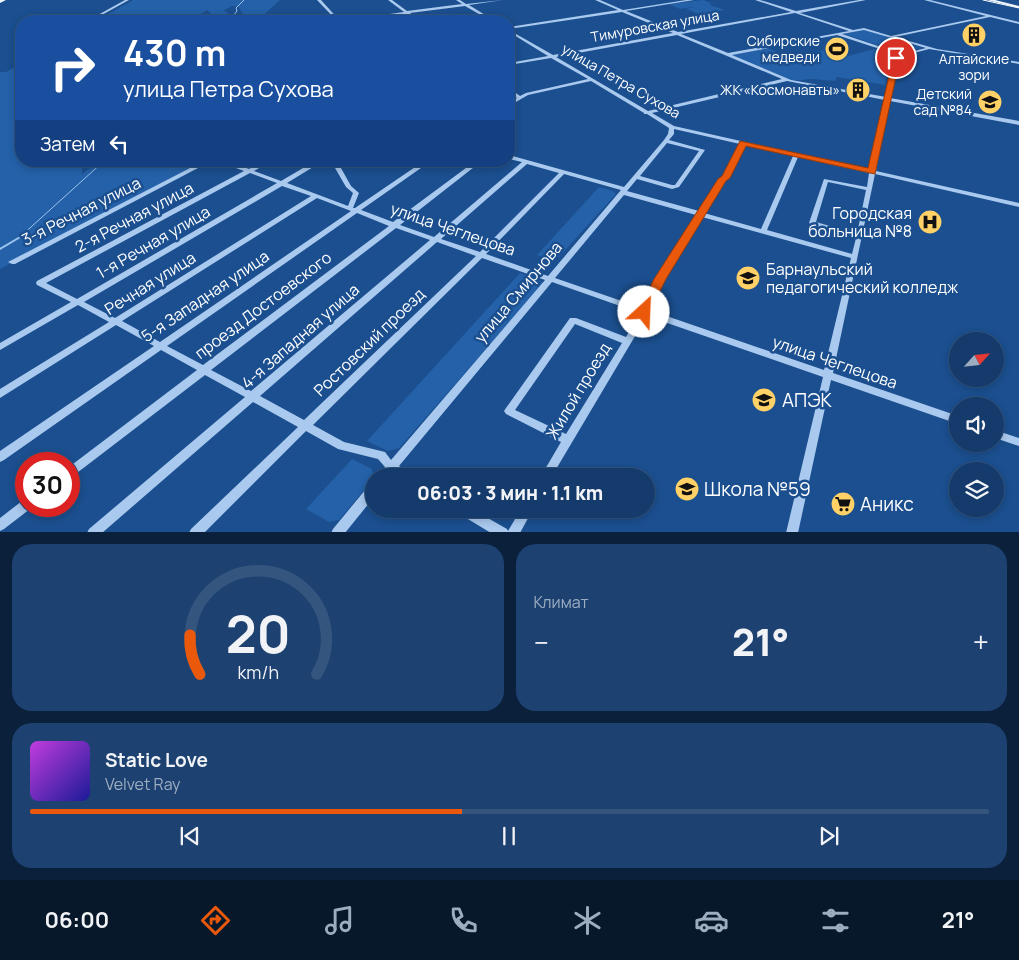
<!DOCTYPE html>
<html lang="ru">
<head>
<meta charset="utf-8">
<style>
	:root { --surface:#143b6b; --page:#1d4271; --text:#f1f3f6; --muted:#9dadc1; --line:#33557e; --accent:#ea580c }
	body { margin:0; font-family:Manrope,sans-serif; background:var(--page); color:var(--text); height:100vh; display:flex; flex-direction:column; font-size:19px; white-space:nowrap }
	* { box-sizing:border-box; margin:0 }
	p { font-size:16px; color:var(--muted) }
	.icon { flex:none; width:28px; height:28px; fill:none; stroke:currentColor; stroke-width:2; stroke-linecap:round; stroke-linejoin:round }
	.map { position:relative; height:532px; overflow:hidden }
	.panel { display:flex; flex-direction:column; gap:12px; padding:12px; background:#0b203b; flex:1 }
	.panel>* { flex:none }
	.guide { position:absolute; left:15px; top:15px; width:500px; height:152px; border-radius:20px; box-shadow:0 2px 8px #0003,0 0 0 1px var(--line); background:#1a4fa0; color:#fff; overflow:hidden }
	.needle { width:32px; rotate:63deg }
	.controls { position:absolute; left:949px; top:332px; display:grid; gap:10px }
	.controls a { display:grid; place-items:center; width:55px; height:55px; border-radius:50%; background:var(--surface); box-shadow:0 2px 8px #0003,0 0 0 1px var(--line); font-size:25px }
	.speed { position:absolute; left:15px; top:452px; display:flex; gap:10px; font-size:25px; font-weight:700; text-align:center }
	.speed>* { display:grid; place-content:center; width:65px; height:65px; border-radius:50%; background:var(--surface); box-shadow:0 2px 8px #0003,0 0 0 1px var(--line); line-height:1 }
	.speed .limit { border:8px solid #d22; background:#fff; color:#111 }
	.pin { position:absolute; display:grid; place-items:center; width:42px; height:42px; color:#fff; margin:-21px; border:2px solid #fff; border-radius:50%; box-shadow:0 1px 5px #0007 }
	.me { position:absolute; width:55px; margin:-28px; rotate:25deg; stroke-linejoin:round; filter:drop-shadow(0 0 4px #0008) }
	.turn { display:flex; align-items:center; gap:18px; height:105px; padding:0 25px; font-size:22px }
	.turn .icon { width:65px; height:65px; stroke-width:2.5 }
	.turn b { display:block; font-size:35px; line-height:42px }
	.then { display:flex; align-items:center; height:48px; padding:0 25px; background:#0003; gap:10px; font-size:19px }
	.big { font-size:38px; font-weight:800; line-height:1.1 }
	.panel .widget { flex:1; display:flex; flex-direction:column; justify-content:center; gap:8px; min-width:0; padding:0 18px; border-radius:20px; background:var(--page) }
	.panel .dial { align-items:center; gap:0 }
	.dial svg { height:130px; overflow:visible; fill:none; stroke:var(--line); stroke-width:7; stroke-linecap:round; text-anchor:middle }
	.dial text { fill:var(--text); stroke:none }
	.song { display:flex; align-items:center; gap:15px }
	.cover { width:60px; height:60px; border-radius:8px; background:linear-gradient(135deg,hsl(290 70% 55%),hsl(240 70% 35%)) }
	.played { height:5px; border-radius:2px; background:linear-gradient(90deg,var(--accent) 45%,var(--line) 45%) }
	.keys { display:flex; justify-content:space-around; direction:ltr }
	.heat { display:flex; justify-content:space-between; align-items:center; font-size:28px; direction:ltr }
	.panel .tiles { flex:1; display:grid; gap:12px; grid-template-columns:1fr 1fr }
	.widget:last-child { grid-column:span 2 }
	.trip { position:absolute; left:365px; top:468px; width:290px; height:50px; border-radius:25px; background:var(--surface); box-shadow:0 2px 8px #0003,0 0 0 1px var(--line); font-weight:800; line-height:50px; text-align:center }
	.tab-bar { display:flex; height:80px; justify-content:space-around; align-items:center; background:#08182b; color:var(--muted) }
	.tab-bar .icon { width:35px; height:35px }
	.tab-bar .selected { color:var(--accent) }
	.tab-bar b { font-size:22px; color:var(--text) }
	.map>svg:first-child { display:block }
	.green { fill:#2461a8 }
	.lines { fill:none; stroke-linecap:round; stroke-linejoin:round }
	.stream-far1 { stroke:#9cc4f0; stroke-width:1 }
	.stream { stroke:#9cc4f0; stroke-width:2 }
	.minor { fill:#a9c9ee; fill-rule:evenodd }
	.major { fill:#f0f6ff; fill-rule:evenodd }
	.tram { stroke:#fff; stroke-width:1 }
	.route { fill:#ea580c; stroke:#983908 }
	.labels { text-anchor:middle; stroke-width:5; stroke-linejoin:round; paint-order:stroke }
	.far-street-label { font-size:14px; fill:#fff; stroke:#1b4f8f }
	.far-poi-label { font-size:14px; fill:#fff; stroke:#1b4f8f; text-anchor:end }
	.street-label { font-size:16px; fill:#fff; stroke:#1b4f8f }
	.poi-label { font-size:16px; fill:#fff; stroke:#1b4f8f; text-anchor:end }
	.near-poi-label { font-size:19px; fill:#fff; stroke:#1b4f8f; text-anchor:start }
</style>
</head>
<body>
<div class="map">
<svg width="1019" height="533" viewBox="0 0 1019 533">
	<rect width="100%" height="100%" fill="#1b4f8f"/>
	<g class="green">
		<polygon points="133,0 280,0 257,21 247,21 238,6 232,6 224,10 230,15 225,21 215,21 216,16 213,14 208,19 200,19 211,14 207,10 189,21 96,21"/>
		<polygon points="703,0 711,3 710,5 725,10 699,14 686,9 694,7 680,9 669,4"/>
		<polygon points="862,30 867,30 922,48 899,52 844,34"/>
		<polygon points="767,48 791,57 829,49 848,56 875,49 891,56 885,85 837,77 835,81 811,79 792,81 732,55"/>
		<polygon points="21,64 21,161 86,161 82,165 82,174 99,161 204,161 0,269 0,72 6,72"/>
		<polygon points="599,187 613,191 616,194 558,258 552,260 537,255"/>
		<polygon points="520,273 539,280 543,284 399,448 388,451 367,441"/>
		<polygon points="352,459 372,469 374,478 339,520 329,522 306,509"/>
	</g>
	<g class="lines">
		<g class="stream-far1">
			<polyline points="229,21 237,11 236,8 244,0"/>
			<polyline points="20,237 104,161"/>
		</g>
		<polyline class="stream" points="0,249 22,236"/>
		<g class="minor">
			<polygon points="125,0 129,0 91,21 87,21"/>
			<polygon points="317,0 321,0 340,21 404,12 388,0 392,0 407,11 462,4 456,0 460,0 466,4 503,0 469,5 495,21 491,21 465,6 410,13 420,21 416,21 406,14 348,21 337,21"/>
			<path d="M 595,0 L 600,0 L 623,10 L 686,0 L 694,0 L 626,11 L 678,32 L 791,12 L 755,0 L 760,0 L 796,11 L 859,0 L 866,0 L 800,13 L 853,30 L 864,28 L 891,36 L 986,16 L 924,0 L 930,0 L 1019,22 L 1019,24 L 990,17 L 895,37 L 937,49 L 1019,62 L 1019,64 L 929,49 L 903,56 L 898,59 L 890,98 L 1019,121 L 1019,125 L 890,101 L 876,171 L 1019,203 L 1019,207 L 875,174 L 833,373 L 958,416 L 958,424 L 831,380 L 798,533 L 786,533 L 823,377 L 647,316 L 552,476 L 541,476 L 561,442 L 506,414 L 504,411 L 506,408 L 570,318 L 576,318 L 626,337 L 640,313 L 552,282 L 399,466 L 410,473 L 411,476 L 397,476 L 393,474 L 390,476 L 379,476 L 385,467 L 378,459 L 338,449 L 306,431 L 204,533 L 189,533 L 191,529 L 298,427 L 253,402 L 102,533 L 87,533 L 89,529 L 245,397 L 205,375 L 73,476 L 69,478 L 69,467 L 197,370 L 161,350 L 4,460 L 0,462 L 0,451 L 154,346 L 116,325 L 0,398 L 0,389 L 109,322 L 78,305 L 0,350 L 0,343 L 71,302 L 37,285 L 36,283 L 37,281 L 244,171 L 220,162 L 198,168 L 15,264 L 12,264 L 8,262 L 194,166 C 219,159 225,160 249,169 L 263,161 L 271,161 L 254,171 L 281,181 L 315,161 L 323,161 L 287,183 L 348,206 L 353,193 L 346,187 L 331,161 L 337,161 L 351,186 L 359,193 L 353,208 L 355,208 L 424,161 L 431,161 L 361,210 L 393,222 L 474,162 L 478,162 L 478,164 L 400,225 L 434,237 L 522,162 L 509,159 L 509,155 L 624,187 L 664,140 L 668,134 L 669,128 L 647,114 L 644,114 L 644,113 L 591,81 L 528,95 L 509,106 L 509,103 L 517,98 L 509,91 L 509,88 L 520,96 L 526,93 L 588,79 L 551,58 L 509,65 L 509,63 L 548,56 L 509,32 L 509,30 L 553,55 L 673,33 L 622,12 L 509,29 L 509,27 L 618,10 ZM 795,13 L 849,31 L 728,53 L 681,34 ZM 864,30 L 926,48 L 902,54 L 842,34 ZM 677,35 L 782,79 L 648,111 L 556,57 ZM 837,35 L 898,55 L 894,58 L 886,97 L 791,80 L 732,55 ZM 787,81 L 885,100 L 870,170 L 674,126 L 652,113 ZM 674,129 L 740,144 L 724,177 L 720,178 L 699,211 L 627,191 L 637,179 L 672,189 L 679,187 L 705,150 L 669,140 L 674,134 ZM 667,143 L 699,151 L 675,185 L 672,185 L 640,176 ZM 745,145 L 793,156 L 761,229 L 704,213 L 724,180 L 729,178 ZM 798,157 L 869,173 L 867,187 L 824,179 L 809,223 L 810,224 L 856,238 L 852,254 L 767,230 ZM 527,164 L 559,173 L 480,252 L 441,239 ZM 250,173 L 277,183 L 77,299 L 46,283 ZM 564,174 L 621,190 L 548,276 L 486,254 ZM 828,182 L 866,190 L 857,234 L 816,222 ZM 282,186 L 311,196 L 115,318 L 84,302 ZM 624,195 L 696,215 L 656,279 L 642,308 L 555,278 ZM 317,198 L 351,211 L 160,342 L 122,321 ZM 357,213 L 389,226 L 203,365 L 167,346 ZM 702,217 L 851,258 L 824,370 L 649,310 L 664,279 ZM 396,228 L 430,240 L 251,391 L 211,370 ZM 437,242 L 476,256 L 304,420 L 260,396 ZM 482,258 L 545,280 L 391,460 L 385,452 L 344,442 L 313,425 ZM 575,324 L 622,343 L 566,434 L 515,410 Z"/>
			<polygon points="995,430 1019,438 1019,446 995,438"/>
			<polygon points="374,483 374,497 345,533 331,533 333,529 370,484"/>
			<polygon points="26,500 26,506 31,506 30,509 4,529 0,531 0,518 22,501"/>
			<polygon points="456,509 472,509 507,529 508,531 521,509 533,509 520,533 491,533 458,513"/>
		</g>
		<g class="major">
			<polygon points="0,0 6,0 0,3"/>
			<polygon points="987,0 995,0 1019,6 1019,8"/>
		</g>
		<polyline class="tram" points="983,0 1019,8"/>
	</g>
	<polygon class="route" points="896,56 900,58 875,174 746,146 730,178 726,181 666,279 648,315 639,315 638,312 654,279 718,179 722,176 740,141 868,168 893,58"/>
	<defs>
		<symbol id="building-disc" viewBox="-11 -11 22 22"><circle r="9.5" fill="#ffd166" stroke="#1b4f8f"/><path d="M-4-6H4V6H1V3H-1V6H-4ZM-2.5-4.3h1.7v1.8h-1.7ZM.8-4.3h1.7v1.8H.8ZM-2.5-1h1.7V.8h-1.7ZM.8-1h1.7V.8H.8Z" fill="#111"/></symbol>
		<symbol id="stadium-disc" viewBox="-11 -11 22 22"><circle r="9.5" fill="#ffd166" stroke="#1b4f8f"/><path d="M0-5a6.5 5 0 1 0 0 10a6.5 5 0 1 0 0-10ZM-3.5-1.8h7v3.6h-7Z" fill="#111"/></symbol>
		<symbol id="school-disc" viewBox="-11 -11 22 22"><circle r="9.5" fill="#ffd166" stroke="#1b4f8f"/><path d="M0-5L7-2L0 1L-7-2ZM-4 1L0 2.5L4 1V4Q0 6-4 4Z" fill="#111"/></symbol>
		<symbol id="hospital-disc" viewBox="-11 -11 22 22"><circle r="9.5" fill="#ffd166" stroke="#1b4f8f"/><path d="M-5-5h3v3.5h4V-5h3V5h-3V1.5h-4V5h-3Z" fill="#111"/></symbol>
		<symbol id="university-disc" viewBox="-11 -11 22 22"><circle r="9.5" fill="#ffd166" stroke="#1b4f8f"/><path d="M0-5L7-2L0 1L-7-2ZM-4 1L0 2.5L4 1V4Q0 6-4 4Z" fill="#111"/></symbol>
		<symbol id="supermarket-disc" viewBox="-11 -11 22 22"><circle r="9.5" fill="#ffd166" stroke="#1b4f8f"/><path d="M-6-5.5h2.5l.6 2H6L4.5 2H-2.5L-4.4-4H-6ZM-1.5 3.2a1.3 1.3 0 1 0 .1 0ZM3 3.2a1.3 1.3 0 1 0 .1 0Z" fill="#111"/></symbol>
	</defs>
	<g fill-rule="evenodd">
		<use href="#building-disc" x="960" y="21" width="28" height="28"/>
		<use href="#stadium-disc" x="823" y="35" width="28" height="28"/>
		<use href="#building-disc" x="844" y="76" width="28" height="28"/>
		<use href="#school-disc" x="976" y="88" width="28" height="28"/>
		<use href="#hospital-disc" x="916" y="208" width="28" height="28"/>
		<use href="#university-disc" x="734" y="264" width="28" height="28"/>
		<use href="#university-disc" x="750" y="386" width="28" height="28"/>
		<use href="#school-disc" x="673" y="475" width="28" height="28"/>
		<use href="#supermarket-disc" x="829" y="490" width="28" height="28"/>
	</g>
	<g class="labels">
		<g class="far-street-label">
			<text transform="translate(655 26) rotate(-10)" y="5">Тимуровская улица</text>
			<text transform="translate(621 81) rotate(30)" y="5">улица Петра Сухова</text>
		</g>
		<g class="far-poi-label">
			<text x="820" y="46">Сибирские<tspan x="820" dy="16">медведи</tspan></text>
			<text x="974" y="64" text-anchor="middle">Алтайские<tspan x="974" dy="16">зори</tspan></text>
			<text x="840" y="95">ЖК «Космонавты»</text>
			<text x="972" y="99">Детский<tspan x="972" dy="16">сад №84</tspan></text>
		</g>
		<g class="street-label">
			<text transform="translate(81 211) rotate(-27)" y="6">3-я Речная улица</text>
			<text transform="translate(134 217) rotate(-28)" y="6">2-я Речная улица</text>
			<text transform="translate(453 229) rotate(19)" y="6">улица Чеглецова</text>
			<text transform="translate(153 242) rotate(-30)" y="6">1-я Речная улица</text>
			<text transform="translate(150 283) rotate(-32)" y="6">Речная улица</text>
			<text transform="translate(518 292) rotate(-50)" y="6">улица Смирнова</text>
			<text transform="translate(205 296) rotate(-34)" y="6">5-я Западная улица</text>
			<text transform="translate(263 305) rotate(-37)" y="6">проезд Достоевского</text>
			<text transform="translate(300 336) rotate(-41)" y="6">4-я Западная улица</text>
			<text transform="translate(369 342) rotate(-44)" y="6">Ростовский проезд</text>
			<text transform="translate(835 362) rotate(19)" y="6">улица Чеглецова</text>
			<text transform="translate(578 391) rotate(-59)" y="6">Жилой проезд</text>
		</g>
		<g class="poi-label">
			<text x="912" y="219">Городская<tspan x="912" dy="18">больница №8</tspan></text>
			<text x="766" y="275" text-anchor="start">Барнаульский<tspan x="766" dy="18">педагогический колледж</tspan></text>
		</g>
		<g class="near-poi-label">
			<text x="782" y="407">АПЭК</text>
			<text x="704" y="496">Школа №59</text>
			<text x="860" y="511">Аникс</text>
		</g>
	</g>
</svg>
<div class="controls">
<a><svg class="needle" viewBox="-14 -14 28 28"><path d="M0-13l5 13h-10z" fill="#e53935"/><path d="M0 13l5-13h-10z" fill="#9dadc1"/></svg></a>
<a><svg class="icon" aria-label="sound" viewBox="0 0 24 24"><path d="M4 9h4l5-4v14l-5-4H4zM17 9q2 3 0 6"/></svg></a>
<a><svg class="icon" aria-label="layers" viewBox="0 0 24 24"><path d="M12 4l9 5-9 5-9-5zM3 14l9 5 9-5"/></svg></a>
</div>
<div class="speed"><div class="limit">30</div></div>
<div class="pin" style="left:896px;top:58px;background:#d93025"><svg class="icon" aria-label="arrive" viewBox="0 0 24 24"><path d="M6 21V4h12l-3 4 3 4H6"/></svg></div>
<svg class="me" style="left:644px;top:312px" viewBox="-20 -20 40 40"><circle r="19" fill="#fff"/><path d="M0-13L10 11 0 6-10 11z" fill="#ea580c"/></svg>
<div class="trip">06:03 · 3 мин · 1.1 km</div>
<div class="guide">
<div class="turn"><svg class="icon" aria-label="right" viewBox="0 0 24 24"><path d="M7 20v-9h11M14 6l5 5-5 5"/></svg><div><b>430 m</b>улица Петра Сухова</div></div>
<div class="then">Затем<svg class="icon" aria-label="left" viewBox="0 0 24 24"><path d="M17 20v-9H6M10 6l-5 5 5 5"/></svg></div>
</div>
</div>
<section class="panel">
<div class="tiles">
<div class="widget dial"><svg viewBox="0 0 100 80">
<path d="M14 69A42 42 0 1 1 86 69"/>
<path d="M14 69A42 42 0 0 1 8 45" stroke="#ea580c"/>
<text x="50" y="56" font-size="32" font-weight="700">20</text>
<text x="50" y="72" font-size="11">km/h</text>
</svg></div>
<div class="widget"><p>Климат</p>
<div class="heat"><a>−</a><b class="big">21°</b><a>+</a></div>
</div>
<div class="widget">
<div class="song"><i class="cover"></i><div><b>Static Love</b><p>Velvet Ray</p></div></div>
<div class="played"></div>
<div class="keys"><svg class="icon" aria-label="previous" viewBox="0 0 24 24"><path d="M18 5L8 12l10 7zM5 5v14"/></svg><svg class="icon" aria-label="pause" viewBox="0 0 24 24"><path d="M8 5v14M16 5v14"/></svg><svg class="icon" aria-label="next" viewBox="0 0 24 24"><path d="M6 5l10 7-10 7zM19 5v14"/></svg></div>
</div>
</div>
</section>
<nav class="tab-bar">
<b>06:00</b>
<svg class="icon selected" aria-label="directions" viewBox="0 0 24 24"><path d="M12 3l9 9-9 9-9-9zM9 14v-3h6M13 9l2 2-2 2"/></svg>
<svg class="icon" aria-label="music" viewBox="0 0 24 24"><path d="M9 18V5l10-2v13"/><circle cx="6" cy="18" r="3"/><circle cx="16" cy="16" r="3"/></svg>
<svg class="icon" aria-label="phone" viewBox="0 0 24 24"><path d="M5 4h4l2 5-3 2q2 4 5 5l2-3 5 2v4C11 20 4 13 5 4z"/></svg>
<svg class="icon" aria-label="climate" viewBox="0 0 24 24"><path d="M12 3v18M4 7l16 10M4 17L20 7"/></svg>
<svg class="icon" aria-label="car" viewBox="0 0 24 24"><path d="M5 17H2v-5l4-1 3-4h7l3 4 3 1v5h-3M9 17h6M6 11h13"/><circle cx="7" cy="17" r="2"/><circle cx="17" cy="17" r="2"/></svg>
<svg class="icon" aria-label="filters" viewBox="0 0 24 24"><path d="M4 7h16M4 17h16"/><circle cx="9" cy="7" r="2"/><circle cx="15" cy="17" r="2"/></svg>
<b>21°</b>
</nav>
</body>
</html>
